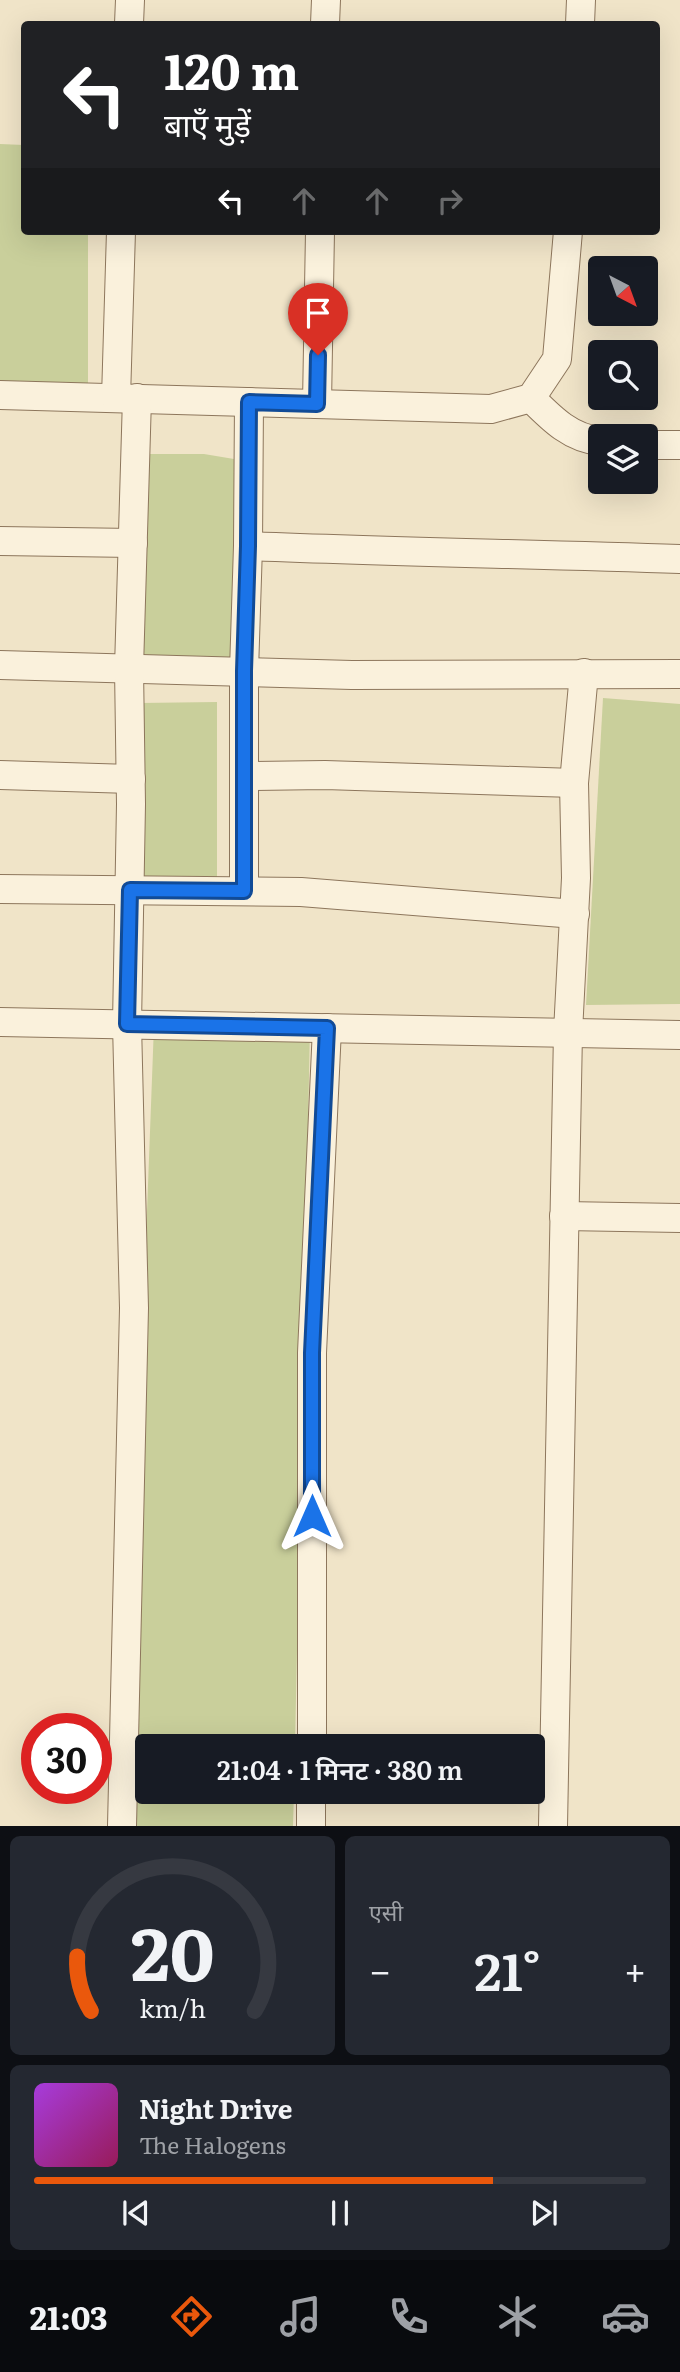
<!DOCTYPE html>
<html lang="hi">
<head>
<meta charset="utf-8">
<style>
	:root { --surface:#171b24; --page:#242831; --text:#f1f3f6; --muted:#9ea1a6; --line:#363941; --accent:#ea580c }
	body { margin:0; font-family:Literata,"Noto Sans Devanagari",serif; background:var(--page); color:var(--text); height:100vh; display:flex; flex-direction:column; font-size:26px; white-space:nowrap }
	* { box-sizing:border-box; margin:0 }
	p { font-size:23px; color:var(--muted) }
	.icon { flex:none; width:38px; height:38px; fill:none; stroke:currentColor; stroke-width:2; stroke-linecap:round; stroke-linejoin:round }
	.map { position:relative; height:1826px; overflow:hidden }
	.panel { display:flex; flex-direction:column; gap:10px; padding:10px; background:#0d0f14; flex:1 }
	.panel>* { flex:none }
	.guide { position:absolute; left:21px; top:21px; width:639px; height:214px; border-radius:7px; box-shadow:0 7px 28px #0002; background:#202124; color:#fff; overflow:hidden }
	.needle { width:46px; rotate:139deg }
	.fabs { position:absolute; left:588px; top:256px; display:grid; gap:14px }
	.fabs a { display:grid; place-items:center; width:70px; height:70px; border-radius:7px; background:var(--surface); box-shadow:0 7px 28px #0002; font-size:35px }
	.speed { position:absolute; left:21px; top:1713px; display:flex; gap:14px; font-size:35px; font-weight:700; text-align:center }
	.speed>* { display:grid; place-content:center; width:91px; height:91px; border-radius:50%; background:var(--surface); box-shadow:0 7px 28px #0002; line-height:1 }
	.speed .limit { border:10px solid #d22; background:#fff; color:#111 }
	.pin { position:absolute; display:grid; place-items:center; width:60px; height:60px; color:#fff; margin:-72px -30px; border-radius:50% 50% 50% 0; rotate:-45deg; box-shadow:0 0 7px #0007 }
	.pin .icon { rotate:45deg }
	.me { position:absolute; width:77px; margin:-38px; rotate:0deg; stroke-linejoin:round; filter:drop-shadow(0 0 5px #0008) }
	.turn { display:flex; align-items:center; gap:24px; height:147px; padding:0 28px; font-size:32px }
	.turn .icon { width:91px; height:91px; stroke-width:2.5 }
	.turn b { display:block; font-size:49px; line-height:60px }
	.lanes { display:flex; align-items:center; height:66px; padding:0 28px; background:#0003; justify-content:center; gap:35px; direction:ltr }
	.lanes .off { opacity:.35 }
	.big { font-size:52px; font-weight:600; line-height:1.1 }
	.panel .widget { flex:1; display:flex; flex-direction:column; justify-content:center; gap:10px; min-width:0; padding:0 24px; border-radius:10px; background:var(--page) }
	.panel .dial { align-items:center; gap:0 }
	.dial svg { height:182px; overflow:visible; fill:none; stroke:var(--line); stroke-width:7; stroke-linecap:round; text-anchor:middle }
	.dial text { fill:var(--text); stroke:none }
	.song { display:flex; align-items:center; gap:21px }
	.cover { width:84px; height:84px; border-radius:10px; background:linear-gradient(135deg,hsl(280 70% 55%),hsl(330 70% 35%)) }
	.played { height:7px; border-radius:4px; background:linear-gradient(90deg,var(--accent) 75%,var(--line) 75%) }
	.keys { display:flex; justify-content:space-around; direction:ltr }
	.heat { display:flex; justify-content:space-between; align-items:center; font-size:38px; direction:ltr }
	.panel .tiles { flex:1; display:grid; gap:10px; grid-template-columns:1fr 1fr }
	.widget:last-child { grid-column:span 2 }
	.trip { position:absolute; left:135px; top:1734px; width:410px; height:70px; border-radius:7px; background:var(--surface); box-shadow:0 7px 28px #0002; font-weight:600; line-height:70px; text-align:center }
	.dock { display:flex; height:112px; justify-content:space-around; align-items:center; background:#090b0e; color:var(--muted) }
	.dock .icon { width:49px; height:49px }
	.dock .active { color:var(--accent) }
	.dock b { font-size:32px; color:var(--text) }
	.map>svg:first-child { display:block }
	.green { fill:#c9cf9b }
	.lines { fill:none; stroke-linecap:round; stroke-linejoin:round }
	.street-casing { stroke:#8d765c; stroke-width:30 }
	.street { stroke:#faf1dc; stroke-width:28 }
	.route-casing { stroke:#114b97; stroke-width:18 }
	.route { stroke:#1a73e8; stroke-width:12 }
</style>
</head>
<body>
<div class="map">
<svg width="680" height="1826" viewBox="0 0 680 1826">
	<rect width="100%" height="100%" fill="#f0e4c8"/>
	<g class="green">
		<polygon points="0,144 24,145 24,231 88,231 88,386 0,383"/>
		<polygon points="144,454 204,454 234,459 234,665 136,663"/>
		<polygon points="603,698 680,704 680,1004 586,1005"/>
		<polygon points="217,702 217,878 136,883 139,703"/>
		<polygon points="154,1025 310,1028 295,1746 147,1746 147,1792 294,1792 293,1826 124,1826"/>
	</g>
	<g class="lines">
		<defs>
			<g id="street">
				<polyline points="129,24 130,0"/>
				<polyline points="325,24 326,0"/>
				<polyline points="580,24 581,0"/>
				<polyline points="0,395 491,409 531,398 557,359 568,231"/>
				<polyline points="116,398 121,231"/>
				<path d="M 531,398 C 551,418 570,438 600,441"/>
				<polyline points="317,404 320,231"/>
				<polyline points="646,445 680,445"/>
				<polyline points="0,541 133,543"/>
				<path d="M 248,546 C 392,552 536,554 680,559"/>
				<polyline points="0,665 352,675 680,674"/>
				<polyline points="0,775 131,779"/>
				<polyline points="245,776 325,775 574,783"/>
				<polyline points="0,889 301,892 575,914"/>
				<polyline points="244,891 244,671 248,546 249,402"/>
				<polyline points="0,1022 680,1035"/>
				<polyline points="564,1216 680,1218"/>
				<polyline points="312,1746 312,1353 327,1028"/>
				<polyline points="122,1826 134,1308 127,1024 131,804 129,668 137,398"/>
				<polyline points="311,1826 311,1792"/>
				<polyline points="553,1826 568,1032 576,878 574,783 584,673"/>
			</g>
		</defs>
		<use href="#street" class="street-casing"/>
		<use href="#street" class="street"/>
	</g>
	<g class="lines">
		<defs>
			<polyline id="route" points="312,1516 312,1353 327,1028 127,1024 130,890 244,891 244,671 248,546 249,402 317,404 318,355"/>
		</defs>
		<use href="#route" class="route-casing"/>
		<use href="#route" class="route"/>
	</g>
</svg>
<div class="fabs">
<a><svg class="needle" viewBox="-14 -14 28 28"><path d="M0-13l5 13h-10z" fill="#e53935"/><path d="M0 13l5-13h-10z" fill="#9ea1a6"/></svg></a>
<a><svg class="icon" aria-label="search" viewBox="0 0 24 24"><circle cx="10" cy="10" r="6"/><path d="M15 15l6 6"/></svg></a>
<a><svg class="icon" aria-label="layers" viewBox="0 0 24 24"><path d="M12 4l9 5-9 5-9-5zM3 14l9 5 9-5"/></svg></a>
</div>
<div class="speed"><div class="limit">30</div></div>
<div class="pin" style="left:318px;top:355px;background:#d93025"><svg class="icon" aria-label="arrive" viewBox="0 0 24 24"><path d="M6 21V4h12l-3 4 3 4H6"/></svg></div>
<svg class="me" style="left:312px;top:1516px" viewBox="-20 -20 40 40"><path d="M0-17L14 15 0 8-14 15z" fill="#1a73e8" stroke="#fff" stroke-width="4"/></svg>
<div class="trip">21:04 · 1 मिनट · 380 m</div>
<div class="guide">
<div class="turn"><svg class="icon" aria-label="left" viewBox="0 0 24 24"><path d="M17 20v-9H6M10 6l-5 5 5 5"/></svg><div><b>120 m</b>बाएँ मुड़ें</div></div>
<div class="lanes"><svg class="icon" aria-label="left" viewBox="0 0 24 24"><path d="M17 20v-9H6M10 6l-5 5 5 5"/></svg><svg class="icon off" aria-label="ahead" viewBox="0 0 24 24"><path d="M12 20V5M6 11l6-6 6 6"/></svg><svg class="icon off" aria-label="ahead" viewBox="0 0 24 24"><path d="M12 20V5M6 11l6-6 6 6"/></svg><svg class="icon off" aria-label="right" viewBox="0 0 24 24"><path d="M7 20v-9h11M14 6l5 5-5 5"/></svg></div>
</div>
</div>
<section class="panel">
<div class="tiles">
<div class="widget dial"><svg viewBox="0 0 100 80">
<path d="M14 69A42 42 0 1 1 86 69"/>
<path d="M14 69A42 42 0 0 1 8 45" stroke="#ea580c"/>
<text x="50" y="56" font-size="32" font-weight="700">20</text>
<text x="50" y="72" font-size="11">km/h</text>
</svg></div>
<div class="widget"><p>एसी</p>
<div class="heat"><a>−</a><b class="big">21°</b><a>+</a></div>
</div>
<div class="widget">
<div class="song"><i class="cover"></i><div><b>Night Drive</b><p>The Halogens</p></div></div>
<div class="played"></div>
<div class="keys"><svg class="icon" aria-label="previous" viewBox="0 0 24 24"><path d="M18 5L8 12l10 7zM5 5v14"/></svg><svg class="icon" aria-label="pause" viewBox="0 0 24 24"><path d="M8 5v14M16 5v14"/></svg><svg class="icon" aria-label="next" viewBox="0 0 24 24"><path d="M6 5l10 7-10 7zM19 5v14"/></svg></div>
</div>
</div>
</section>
<nav class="dock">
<b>21:03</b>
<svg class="icon active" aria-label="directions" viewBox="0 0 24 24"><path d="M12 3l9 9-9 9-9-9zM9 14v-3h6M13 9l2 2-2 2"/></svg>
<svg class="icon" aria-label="music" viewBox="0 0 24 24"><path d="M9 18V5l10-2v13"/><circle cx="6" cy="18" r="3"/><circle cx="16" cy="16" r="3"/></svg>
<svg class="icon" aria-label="phone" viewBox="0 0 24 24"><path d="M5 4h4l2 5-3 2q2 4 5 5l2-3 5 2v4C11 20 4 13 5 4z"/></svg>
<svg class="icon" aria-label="climate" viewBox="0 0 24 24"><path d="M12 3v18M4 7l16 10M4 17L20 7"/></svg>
<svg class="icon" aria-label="car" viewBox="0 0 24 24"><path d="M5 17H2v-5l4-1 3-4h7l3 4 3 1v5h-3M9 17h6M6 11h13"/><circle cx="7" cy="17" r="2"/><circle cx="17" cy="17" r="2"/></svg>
</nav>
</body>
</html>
